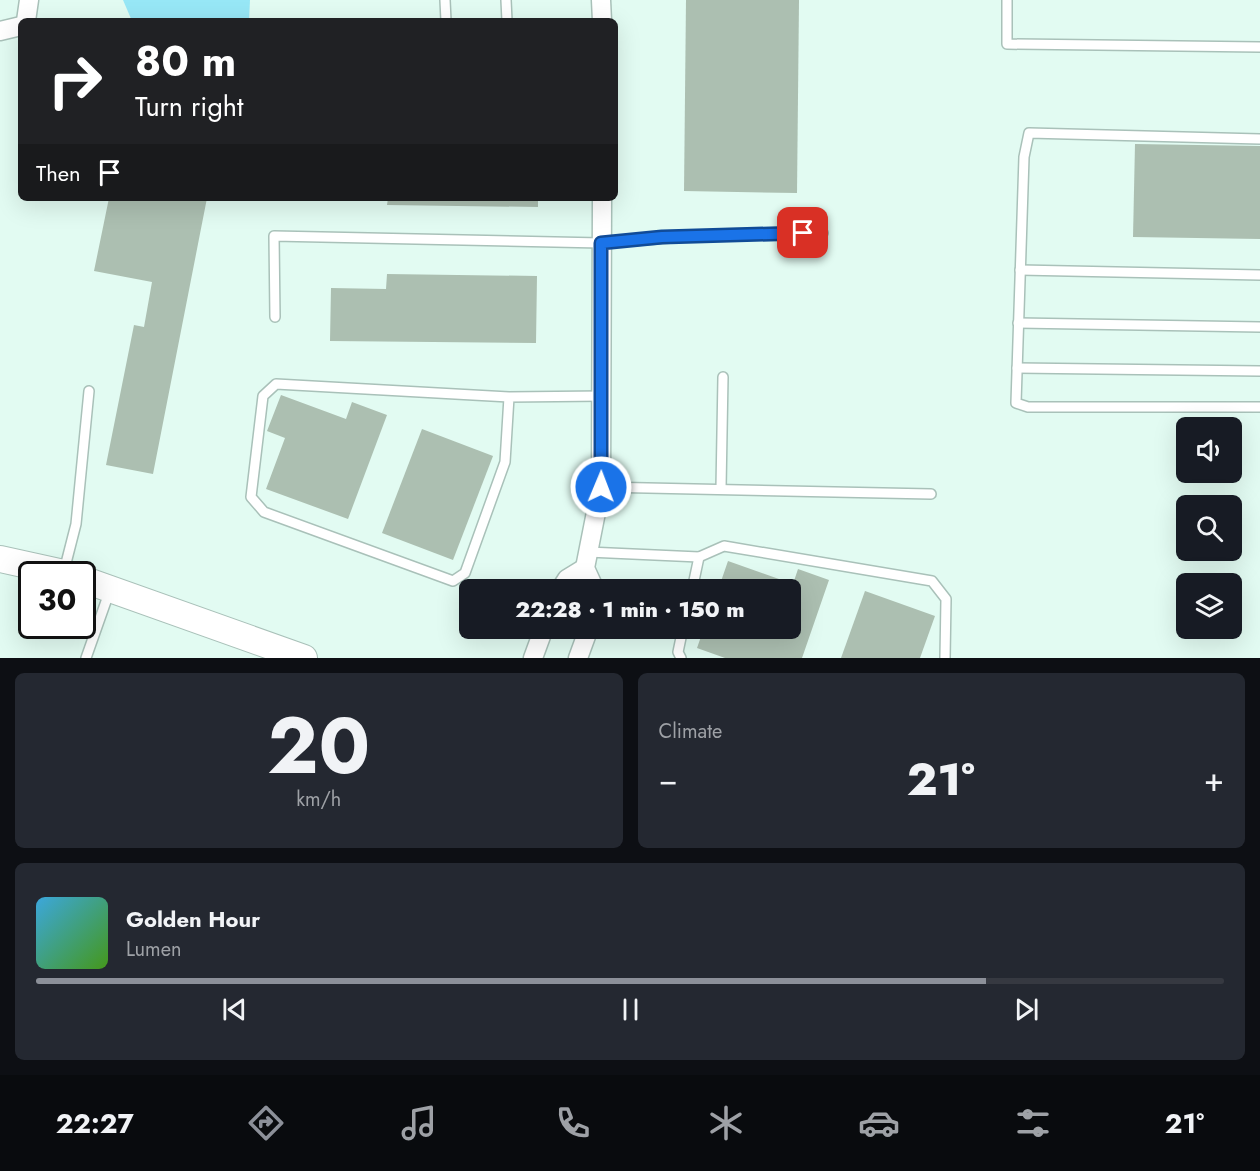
<!DOCTYPE html>
<html lang="en">
<head>
<meta charset="utf-8">
<style>
	:root { --surface:#171b24; --page:#242831; --text:#f1f3f6; --muted:#9ea1a6; --line:#363941; --accent:#8c9099 }
	body { margin:0; font-family:Jost,sans-serif; background:var(--page); color:var(--text); height:100vh; display:flex; flex-direction:column; font-size:22px; white-space:nowrap }
	* { box-sizing:border-box; margin:0 }
	p { font-size:20px; color:var(--muted) }
	.icon { flex:none; width:33px; height:33px; fill:none; stroke:currentColor; stroke-width:2; stroke-linecap:round; stroke-linejoin:round }
	.map { position:relative; height:658px; overflow:hidden }
	.drawer { display:flex; flex-direction:column; gap:15px; padding:15px; background:#0d0f14; flex:1 }
	.drawer>* { flex:none }
	.guide { position:absolute; left:18px; top:18px; width:600px; height:183px; border-radius:9px; box-shadow:0 6px 24px #0002; background:#202124; color:#fff; overflow:hidden }
	.fabs { position:absolute; left:1176px; top:417px; display:grid; gap:12px }
	.fabs a { display:grid; place-items:center; width:66px; height:66px; border-radius:9px; background:var(--surface); box-shadow:0 6px 24px #0002; font-size:30px }
	.speed { position:absolute; left:18px; top:561px; display:flex; gap:12px; font-size:30px; font-weight:700; text-align:center }
	.speed>* { display:grid; place-content:center; width:78px; height:78px; border-radius:50%; background:var(--surface); box-shadow:0 6px 24px #0002; line-height:1 }
	.speed .limit { border:3px solid #111; border-radius:9px; background:#fff; color:#111 }
	.pin { position:absolute; display:grid; place-items:center; width:51px; height:51px; color:#fff; margin:-26px; border-radius:12px; box-shadow:0 3px 9px #0006 }
	.me { position:absolute; width:66px; margin:-33px; rotate:1deg; stroke-linejoin:round; filter:drop-shadow(0 0 4px #0008) }
	.turn { display:flex; align-items:center; gap:21px; height:126px; padding:0 18px; font-size:27px }
	.turn .icon { width:78px; height:78px; stroke-width:2.5 }
	.turn b { display:block; font-size:42px; line-height:51px }
	.then { display:flex; align-items:center; height:57px; padding:0 18px; background:#0003; gap:12px; font-size:22px }
	.big { font-size:45px; font-weight:800; line-height:1.1 }
	.drawer .widget { flex:1; display:flex; flex-direction:column; justify-content:center; gap:9px; min-width:0; padding:0 21px; border-radius:9px; background:var(--page) }
	.drawer .dial { align-items:center; gap:0 }
	.dial b { font-size:78px; line-height:1 }
	.song { display:flex; align-items:center; gap:18px }
	.cover { width:72px; height:72px; border-radius:9px; background:linear-gradient(135deg,hsl(200 70% 55%),hsl(100 70% 35%)) }
	.played { height:6px; border-radius:3px; background:linear-gradient(90deg,var(--accent) 80%,var(--line) 80%) }
	.keys { display:flex; justify-content:space-around; direction:ltr }
	.heat { display:flex; justify-content:space-between; align-items:center; font-size:33px; direction:ltr }
	.drawer .tiles { flex:1; display:grid; gap:15px; grid-template-columns:1fr 1fr }
	.widget:last-child { grid-column:span 2 }
	.trip { position:absolute; left:459px; top:579px; width:342px; height:60px; border-radius:9px; background:var(--surface); box-shadow:0 6px 24px #0002; font-weight:800; line-height:60px; text-align:center }
	.tabs { display:flex; height:96px; justify-content:space-around; align-items:center; background:#090b0e; color:var(--muted) }
	.tabs .icon { width:42px; height:42px }
	.tabs .current { color:var(--accent) }
	.tabs b { font-size:27px; color:var(--text) }
	.map>svg:first-child { display:block }
	.water { fill:#97e7f6 }
	.building { fill:#acbfb1 }
	.lines { fill:none; stroke-linecap:round; stroke-linejoin:round }
	.service-casing { stroke:#a9c1b9; stroke-width:12 }
	.minor-casing { stroke:#a9c1b9; stroke-width:21 }
	.secondary-casing { stroke:#a9c1b9; stroke-width:28 }
	.service { stroke:#fff; stroke-width:9 }
	.minor { stroke:#fff; stroke-width:18 }
	.secondary { stroke:#fff; stroke-width:26 }
	.route-casing { stroke:#114b97; stroke-width:15 }
	.route { stroke:#1a73e8; stroke-width:10 }
</style>
</head>
<body>
<div class="map">
<svg width="1260" height="658" viewBox="0 0 1260 658">
	<rect width="100%" height="100%" fill="#e2fbf2"/>
	<polygon class="water" points="123,0 250,0 249,21 132,21"/>
	<g class="building">
		<polygon points="686,0 799,0 797,193 684,191"/>
		<polygon points="1135,144 1260,146 1260,239 1133,237"/>
		<polygon points="109,198 207,198 153,474 106,465 134,325 144,327 152,282 94,271"/>
		<polygon points="388,198 538,198 538,207 387,205"/>
		<polygon points="387,274 537,276 536,343 330,341 331,288 386,289"/>
		<polygon points="281,395 346,419 352,402 387,415 348,519 266,489 285,438 267,431"/>
		<polygon points="422,429 493,456 453,560 382,533"/>
		<polygon points="728,561 793,584 798,569 829,580 802,658 725,658 697,648 704,628 790,628 790,590 718,590"/>
		<polygon points="865,591 935,616 920,658 841,658"/>
	</g>
	<g class="lines">
		<defs>
			<g id="service">
				<polyline points="445,0 446,21"/>
				<polyline points="506,0 507,21"/>
				<polyline points="1007,0 1007,44 1260,47"/>
				<polyline points="1260,139 1029,133 1024,157 1016,403 1028,407 1260,407"/>
				<polyline points="1020,270 1260,275"/>
				<polyline points="275,317 274,236 601,243 724,234 823,233"/>
				<polyline points="1018,323 1260,327"/>
				<polyline points="1017,368 1260,371"/>
				<polyline points="509,397 276,384 263,396 251,497 264,512 453,581 465,573 505,462 509,397 603,396"/>
				<polyline points="601,487 931,494"/>
				<polyline points="721,488 723,377"/>
				<polyline points="588,552 699,557 724,546 932,581 946,599 945,658"/>
				<polyline points="64,571 76,524 89,391"/>
				<polyline points="692,590 699,557"/>
				<polyline points="86,658 110,590"/>
				<polyline points="681,658 678,652 683,628"/>
			</g>
			<g id="minor">
				<polyline points="601,0 602,21"/>
				<polyline points="26,21 29,0"/>
				<polyline points="0,31 21,26"/>
				<polyline points="560,590 567,579 585,568"/>
				<polyline points="595,590 585,568 601,487 602,198"/>
				<polyline points="533,658 544,628"/>
				<polyline points="578,658 589,628"/>
			</g>
			<g id="secondary">
				<polyline points="0,559 68,574"/>
				<polyline points="82,579 304,658"/>
			</g>
		</defs>
		<use href="#service" class="service-casing"/>
		<use href="#minor" class="minor-casing"/>
		<use href="#secondary" class="secondary-casing"/>
		<use href="#service" class="service"/>
		<use href="#minor" class="minor"/>
		<use href="#secondary" class="secondary"/>
	</g>
	<g class="lines">
		<defs>
			<polyline id="route" points="601,487 601,243 662,237 803,233"/>
		</defs>
		<use href="#route" class="route-casing"/>
		<use href="#route" class="route"/>
	</g>
</svg>
<div class="fabs">
<a><svg class="icon" aria-label="sound" viewBox="0 0 24 24"><path d="M4 9h4l5-4v14l-5-4H4zM17 9q2 3 0 6"/></svg></a>
<a><svg class="icon" aria-label="search" viewBox="0 0 24 24"><circle cx="10" cy="10" r="6"/><path d="M15 15l6 6"/></svg></a>
<a><svg class="icon" aria-label="layers" viewBox="0 0 24 24"><path d="M12 4l9 5-9 5-9-5zM3 14l9 5 9-5"/></svg></a>
</div>
<div class="speed"><div class="limit">30</div></div>
<div class="pin" style="left:803px;top:233px;background:#d93025"><svg class="icon" aria-label="arrive" viewBox="0 0 24 24"><path d="M6 21V4h12l-3 4 3 4H6"/></svg></div>
<svg class="me" style="left:601px;top:487px" viewBox="-20 -20 40 40"><circle r="17" fill="#1a73e8" stroke="#fff" stroke-width="3"/><path d="M0-11L8 9 0 5-8 9z" fill="#fff"/></svg>
<div class="trip">22:28 · 1 min · 150 m</div>
<div class="guide">
<div class="turn"><svg class="icon" aria-label="right" viewBox="0 0 24 24"><path d="M7 20v-9h11M14 6l5 5-5 5"/></svg><div><b>80 m</b>Turn right</div></div>
<div class="then">Then<svg class="icon" aria-label="arrive" viewBox="0 0 24 24"><path d="M6 21V4h12l-3 4 3 4H6"/></svg></div>
</div>
</div>
<section class="drawer">
<div class="tiles">
<div class="widget dial"><b>20</b><p>km/h</p></div>
<div class="widget"><p>Climate</p>
<div class="heat"><a>−</a><b class="big">21°</b><a>+</a></div>
</div>
<div class="widget">
<div class="song"><i class="cover"></i><div><b>Golden Hour</b><p>Lumen</p></div></div>
<div class="played"></div>
<div class="keys"><svg class="icon" aria-label="previous" viewBox="0 0 24 24"><path d="M18 5L8 12l10 7zM5 5v14"/></svg><svg class="icon" aria-label="pause" viewBox="0 0 24 24"><path d="M8 5v14M16 5v14"/></svg><svg class="icon" aria-label="next" viewBox="0 0 24 24"><path d="M6 5l10 7-10 7zM19 5v14"/></svg></div>
</div>
</div>
</section>
<nav class="tabs">
<b>22:27</b>
<svg class="icon current" aria-label="directions" viewBox="0 0 24 24"><path d="M12 3l9 9-9 9-9-9zM9 14v-3h6M13 9l2 2-2 2"/></svg>
<svg class="icon" aria-label="music" viewBox="0 0 24 24"><path d="M9 18V5l10-2v13"/><circle cx="6" cy="18" r="3"/><circle cx="16" cy="16" r="3"/></svg>
<svg class="icon" aria-label="phone" viewBox="0 0 24 24"><path d="M5 4h4l2 5-3 2q2 4 5 5l2-3 5 2v4C11 20 4 13 5 4z"/></svg>
<svg class="icon" aria-label="climate" viewBox="0 0 24 24"><path d="M12 3v18M4 7l16 10M4 17L20 7"/></svg>
<svg class="icon" aria-label="car" viewBox="0 0 24 24"><path d="M5 17H2v-5l4-1 3-4h7l3 4 3 1v5h-3M9 17h6M6 11h13"/><circle cx="7" cy="17" r="2"/><circle cx="17" cy="17" r="2"/></svg>
<svg class="icon" aria-label="filters" viewBox="0 0 24 24"><path d="M4 7h16M4 17h16"/><circle cx="9" cy="7" r="2"/><circle cx="15" cy="17" r="2"/></svg>
<b>21°</b>
</nav>
</body>
</html>
